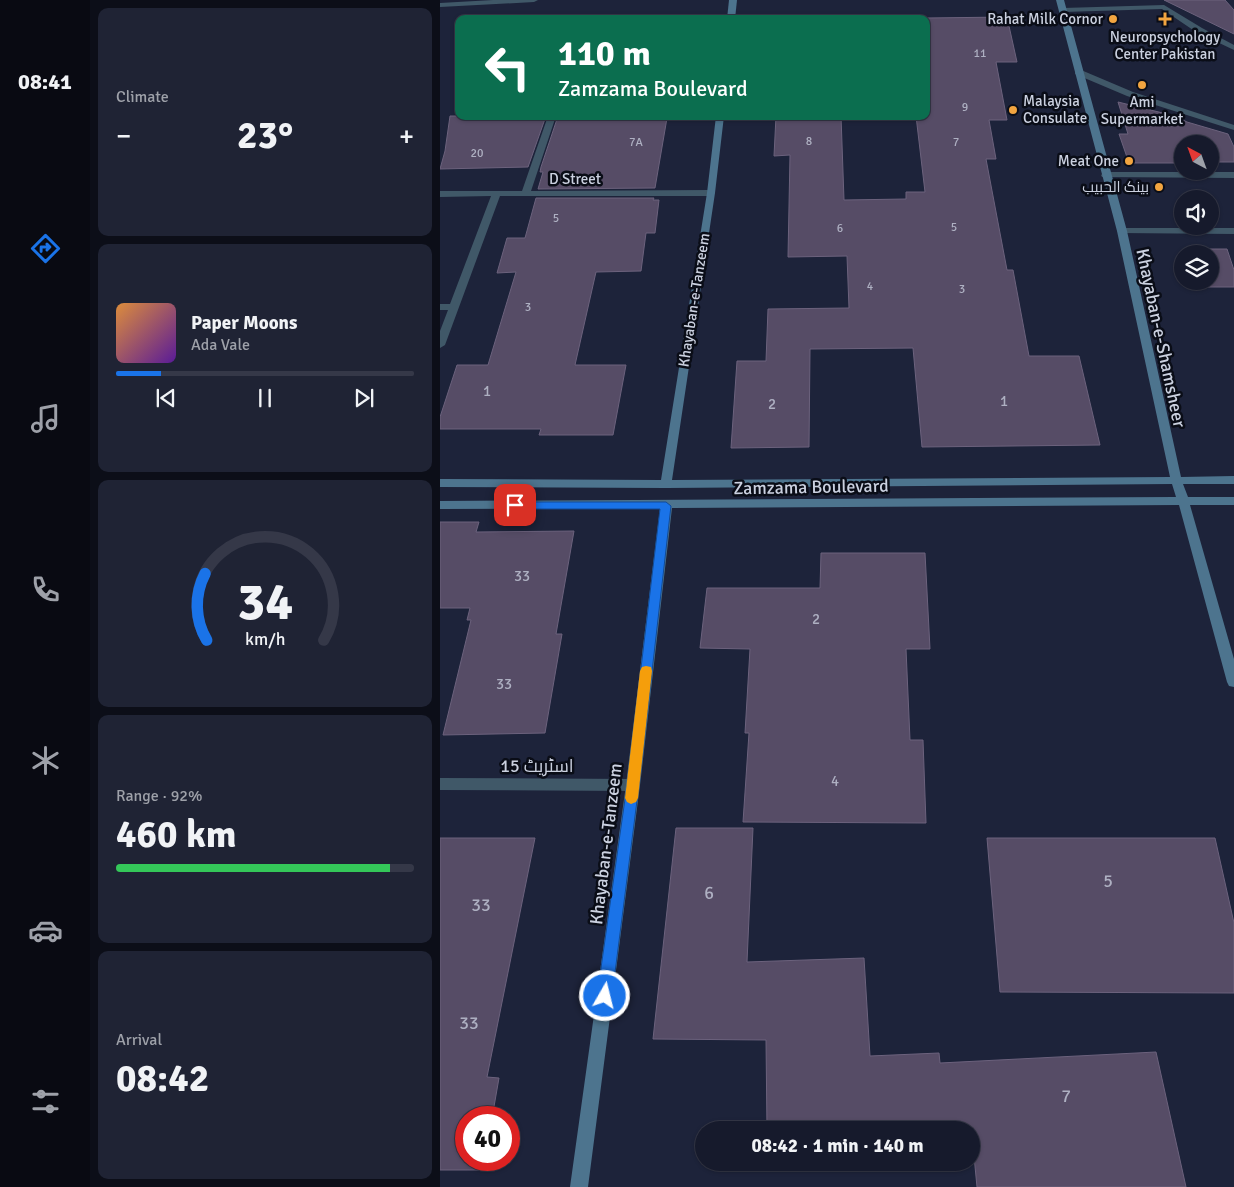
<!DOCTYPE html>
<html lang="en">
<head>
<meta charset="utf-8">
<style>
	:root { --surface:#161a2c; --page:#1f2334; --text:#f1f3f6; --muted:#9ea1a9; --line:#353848; --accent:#1a73e8 }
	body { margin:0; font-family:Signika,Cairo,sans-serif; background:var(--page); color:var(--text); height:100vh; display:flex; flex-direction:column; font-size:19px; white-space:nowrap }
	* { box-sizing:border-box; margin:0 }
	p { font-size:16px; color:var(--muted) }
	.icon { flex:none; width:28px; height:28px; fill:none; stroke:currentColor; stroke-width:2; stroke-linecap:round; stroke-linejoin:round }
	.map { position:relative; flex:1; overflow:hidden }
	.details { display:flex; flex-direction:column; gap:8px; padding:8px; background:#0c0e18; width:350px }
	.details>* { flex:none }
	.top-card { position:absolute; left:15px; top:15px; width:475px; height:105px; border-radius:10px; box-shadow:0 1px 4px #0004,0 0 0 1px var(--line); background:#0b6e4f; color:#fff; overflow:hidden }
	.needle { width:32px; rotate:319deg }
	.controls { position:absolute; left:734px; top:135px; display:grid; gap:10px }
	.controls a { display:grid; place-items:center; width:45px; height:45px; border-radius:50%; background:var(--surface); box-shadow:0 1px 4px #0004,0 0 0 1px var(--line); font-size:25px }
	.speed { position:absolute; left:15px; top:1106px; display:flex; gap:10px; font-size:25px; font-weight:700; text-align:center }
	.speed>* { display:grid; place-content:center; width:65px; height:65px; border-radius:50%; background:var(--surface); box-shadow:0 1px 4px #0004,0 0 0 1px var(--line); line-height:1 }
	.speed .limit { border:8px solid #d22; background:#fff; color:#111 }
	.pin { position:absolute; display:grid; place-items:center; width:42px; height:42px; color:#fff; margin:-21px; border-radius:10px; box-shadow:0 2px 8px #0006 }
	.me { position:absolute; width:55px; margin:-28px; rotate:8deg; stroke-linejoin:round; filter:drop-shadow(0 0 4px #0008) }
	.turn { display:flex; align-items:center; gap:18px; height:105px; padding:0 20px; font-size:22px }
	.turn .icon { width:65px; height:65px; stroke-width:2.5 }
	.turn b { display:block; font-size:35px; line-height:42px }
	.big { font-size:38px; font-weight:800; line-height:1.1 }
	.details .tile { flex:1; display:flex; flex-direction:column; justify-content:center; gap:8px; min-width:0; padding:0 18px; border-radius:10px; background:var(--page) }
	.details .dial { align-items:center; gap:0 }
	.dial svg { height:130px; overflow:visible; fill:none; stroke:var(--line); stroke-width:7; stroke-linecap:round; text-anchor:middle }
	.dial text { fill:var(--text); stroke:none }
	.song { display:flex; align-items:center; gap:15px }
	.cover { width:60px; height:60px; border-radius:8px; background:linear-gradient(135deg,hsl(30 70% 55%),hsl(270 70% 35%)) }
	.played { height:5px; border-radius:2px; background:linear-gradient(90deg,var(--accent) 15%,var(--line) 15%) }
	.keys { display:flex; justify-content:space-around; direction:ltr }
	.heat { display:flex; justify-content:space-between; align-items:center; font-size:28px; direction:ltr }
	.charge { height:8px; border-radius:4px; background:linear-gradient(90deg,#34c759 92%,var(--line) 0) }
	.trip { position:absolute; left:255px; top:1121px; width:285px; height:50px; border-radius:25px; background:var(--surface); box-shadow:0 1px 4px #0004,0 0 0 1px var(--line); font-weight:800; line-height:50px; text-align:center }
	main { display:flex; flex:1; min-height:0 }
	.tab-bar { display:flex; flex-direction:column; width:90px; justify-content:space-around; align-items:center; background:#090a12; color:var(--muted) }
	.tab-bar .icon { width:35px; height:35px }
	.tab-bar .on { color:var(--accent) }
	.tab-bar b { font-size:22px; color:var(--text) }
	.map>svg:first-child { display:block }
	.building { fill:#564c66; stroke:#6c627d }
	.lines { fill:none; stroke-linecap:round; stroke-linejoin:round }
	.street { fill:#405868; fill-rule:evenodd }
	.secondary { fill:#4d748e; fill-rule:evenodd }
	.route { fill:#1a73e8; stroke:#114b97 }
	.slow { fill:#f59e0b }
	.poi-dot { fill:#f2a540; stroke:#0a0d17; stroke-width:2 }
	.labels { text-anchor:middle; stroke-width:5; stroke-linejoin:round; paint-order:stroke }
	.far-number-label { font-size:12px; fill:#aeb0c2 }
	.far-poi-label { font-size:15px; fill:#cbd1e0; stroke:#0a0d17; text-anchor:end }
	.far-street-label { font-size:15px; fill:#cbd1e0; stroke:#0a0d17 }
	.number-label { font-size:15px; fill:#aeb0c2 }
	.street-label { font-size:18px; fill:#cbd1e0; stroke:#0a0d17 }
	.near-number-label { font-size:18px; fill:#aeb0c2 }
</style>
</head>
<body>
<main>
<nav class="tab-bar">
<b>08:41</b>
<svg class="icon on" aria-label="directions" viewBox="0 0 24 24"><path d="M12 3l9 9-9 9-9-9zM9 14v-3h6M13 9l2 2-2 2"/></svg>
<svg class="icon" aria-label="music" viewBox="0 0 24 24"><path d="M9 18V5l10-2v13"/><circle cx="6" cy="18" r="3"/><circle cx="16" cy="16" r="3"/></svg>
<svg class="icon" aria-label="phone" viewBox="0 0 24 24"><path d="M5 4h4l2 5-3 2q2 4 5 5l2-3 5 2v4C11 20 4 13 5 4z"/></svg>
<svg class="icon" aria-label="climate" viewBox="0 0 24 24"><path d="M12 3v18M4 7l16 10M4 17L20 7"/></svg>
<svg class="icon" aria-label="car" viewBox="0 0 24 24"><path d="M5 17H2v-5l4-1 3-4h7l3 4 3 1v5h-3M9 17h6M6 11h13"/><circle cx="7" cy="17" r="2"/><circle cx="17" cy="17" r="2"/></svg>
<svg class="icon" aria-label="filters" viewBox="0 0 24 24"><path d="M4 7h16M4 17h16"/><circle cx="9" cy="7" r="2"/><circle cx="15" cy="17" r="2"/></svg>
</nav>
<section class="details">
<div class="tile"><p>Climate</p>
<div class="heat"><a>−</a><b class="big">23°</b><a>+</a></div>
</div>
<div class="tile">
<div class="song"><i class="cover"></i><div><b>Paper Moons</b><p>Ada Vale</p></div></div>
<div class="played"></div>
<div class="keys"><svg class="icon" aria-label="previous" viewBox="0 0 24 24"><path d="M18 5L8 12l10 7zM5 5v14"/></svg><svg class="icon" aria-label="pause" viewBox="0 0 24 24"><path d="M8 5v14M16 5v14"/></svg><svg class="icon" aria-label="next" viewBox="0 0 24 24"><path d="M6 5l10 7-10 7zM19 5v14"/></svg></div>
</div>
<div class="tile dial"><svg viewBox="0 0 100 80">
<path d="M14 69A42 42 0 1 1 86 69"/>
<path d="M14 69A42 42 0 0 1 13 28" stroke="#1a73e8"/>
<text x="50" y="56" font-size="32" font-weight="700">34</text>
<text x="50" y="72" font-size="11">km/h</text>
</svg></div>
<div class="tile"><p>Range · 92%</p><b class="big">460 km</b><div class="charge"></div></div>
<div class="tile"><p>Arrival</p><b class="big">08:42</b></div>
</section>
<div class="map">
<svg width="794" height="1187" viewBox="0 0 794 1187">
	<rect width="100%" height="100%" fill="#1d233a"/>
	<g class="building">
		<polygon points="724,0 785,0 794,10 794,34"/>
		<polygon points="567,17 577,62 556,62 567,120 549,120 556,159 546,159 567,270 573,270 589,356 639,356 660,445 482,447 473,348 370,349 369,447 291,448 297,361 326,361 328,309 409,308 407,256 348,257 350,155 334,156 336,116 401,116 404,200 466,199 466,192 485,192 476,116 486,116 486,18"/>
		<polygon points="678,102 735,116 747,122 788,134 794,147 794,162 770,162 770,144 742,144 742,163 689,163 679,134 688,134"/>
		<polygon points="10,116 106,116 88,167 0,169 5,151"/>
		<polygon points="118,116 160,116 160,119 227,118 215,188 98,189 103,172 100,172 101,167"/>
		<polygon points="96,198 214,198 213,200 219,200 215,233 206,233 201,271 156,272 135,365 186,365 173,435 99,435 101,429 0,429 0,417 17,365 48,365 76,272 57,273 67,238 85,238"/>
		<polygon points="750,249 787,249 794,270 794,287 762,287 760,281 770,281 770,254 752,254"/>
		<polygon points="0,522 39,522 36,532 134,531 116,634 122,634 105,733 3,735 31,620 27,620 30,608 0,608"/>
		<polygon points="381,553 485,553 490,649 466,649 470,740 483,740 486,823 303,822 309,733 305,733 310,649 260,648 267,588 380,588"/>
		<polygon points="236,828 313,828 307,962 424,958 430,1056 499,1053 500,1063 716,1052 746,1187 537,1187 534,1156 531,1156 531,1130 327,1130 326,1040 213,1039"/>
		<polygon points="0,838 95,838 47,1077 59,1078 52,1118 26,1118 26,1160 44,1160 42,1170 0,1170"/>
		<polygon points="547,838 775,838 794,923 794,993 560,992"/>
		<polygon points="327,1162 404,1162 327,1166"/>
	</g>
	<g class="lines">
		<g class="street">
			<polygon points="53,0 98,0 94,2 0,7 0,3"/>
			<polygon points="724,5 762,28 794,45 794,50 756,32 722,9 623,12 619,10 623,8"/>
			<polygon points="635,70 641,70 693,92 794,125 794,130 687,96 635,74"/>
			<polygon points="108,116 116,116 91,191 271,190 275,193 271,196 60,196 5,345 0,348 0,331 8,310 0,310 0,304 10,304 51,196 0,197 0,191 82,191"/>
			<polygon points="665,172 794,172 794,178 662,177 661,175"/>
			<polygon points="682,228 794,228 794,234 679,233 677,231"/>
			<polygon points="0,778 193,779 198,781 200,785 198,789 193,791 0,790"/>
		</g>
		<g class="secondary">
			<polygon points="289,0 297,0 295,19 287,19"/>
			<polygon points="616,0 624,0 687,231 741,477 794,476 794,484 743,484 748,497 794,497 794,505 750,505 794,659 794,687 789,686 787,682 739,505 232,508 200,785 148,1187 130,1187 186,785 220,508 0,509 0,501 736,497 732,484 226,488 0,487 0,479 221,480 267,193 276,116 284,116 275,193 232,480 730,477 677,231"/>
		</g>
	</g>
	<polygon class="route" points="75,502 226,502 231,506 199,785 172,996 170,1001 165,1003 160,1001 157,996 187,785 220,509 75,509 70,505"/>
	<polygon class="slow" points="206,666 211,667 212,671 198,798 196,802 191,804 187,802 185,798 200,671 202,667"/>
	<g class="poi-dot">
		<circle cx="673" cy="19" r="5"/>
		<path d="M722.5 11.5h5v5h5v5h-5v5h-5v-5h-5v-5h5z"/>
		<circle cx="702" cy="85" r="5"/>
		<circle cx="573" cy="110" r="5"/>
		<circle cx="689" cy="161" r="5"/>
		<circle cx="719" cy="187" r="5"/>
	</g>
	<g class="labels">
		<g class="far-number-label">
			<text x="540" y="57">11</text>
			<text x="525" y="111">9</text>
			<text x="369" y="145">8</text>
			<text x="196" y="146">7A</text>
			<text x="516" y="146">7</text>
			<text x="37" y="157">20</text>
			<text x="116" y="222">5</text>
			<text x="514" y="231">5</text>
			<text x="400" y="232">6</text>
			<text x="430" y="290">4</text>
			<text x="522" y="293">3</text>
			<text x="88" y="311">3</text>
		</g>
		<g class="far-poi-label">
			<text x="663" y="24">Rahat Milk Cornor</text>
			<text x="725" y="42" text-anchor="middle">Neuropsychology<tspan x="725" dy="17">Center Pakistan</tspan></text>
			<text x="583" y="106" text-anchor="start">Malaysia<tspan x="583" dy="17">Consulate</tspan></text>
			<text x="702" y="107" text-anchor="middle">Ami<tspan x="702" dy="17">Supermarket</tspan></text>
			<text x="679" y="166">Meat One</text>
			<text x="709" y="192">بينک الحبيب</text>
		</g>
		<g class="far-street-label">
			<text x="135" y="184">D Street</text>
			<text transform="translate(254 300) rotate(-81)" y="5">Khayaban-e-Tanzeem</text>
		</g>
		<g class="number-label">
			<text x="47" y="396">1</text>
			<text x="564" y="406">1</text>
			<text x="332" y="409">2</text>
			<text x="82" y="581">33</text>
			<text x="376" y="624">2</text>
			<text x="64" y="689">33</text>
			<text x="395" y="786">4</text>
		</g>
		<g class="street-label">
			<text transform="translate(721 338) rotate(78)" y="6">Khayaban-e-Shamsheer</text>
			<text transform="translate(371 487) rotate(-1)" y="6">Zamzama Boulevard</text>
			<text x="97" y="772">اسٹریٹ 15</text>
			<text transform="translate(166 844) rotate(-83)" y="6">Khayaban-e-Tanzeem</text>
		</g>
		<g class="near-number-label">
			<text x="668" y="887">5</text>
			<text x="269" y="899">6</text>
			<text x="41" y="911">33</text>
			<text x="29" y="1029">33</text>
			<text x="626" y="1102">7</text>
		</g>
	</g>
</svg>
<div class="controls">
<a><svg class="needle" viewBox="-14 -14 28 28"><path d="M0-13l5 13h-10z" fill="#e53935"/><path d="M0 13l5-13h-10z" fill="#9ea1a9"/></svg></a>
<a><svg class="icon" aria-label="sound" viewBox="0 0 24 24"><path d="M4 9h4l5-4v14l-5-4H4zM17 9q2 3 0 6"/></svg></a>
<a><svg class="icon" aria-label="layers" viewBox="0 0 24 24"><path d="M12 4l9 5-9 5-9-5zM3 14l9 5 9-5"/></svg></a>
</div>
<div class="speed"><div class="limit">40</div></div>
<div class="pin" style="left:75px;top:505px;background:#d93025"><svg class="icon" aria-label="arrive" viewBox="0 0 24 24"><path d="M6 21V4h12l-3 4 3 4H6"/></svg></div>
<svg class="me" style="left:165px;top:996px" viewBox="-20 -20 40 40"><circle r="17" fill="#1a73e8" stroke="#fff" stroke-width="3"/><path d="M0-11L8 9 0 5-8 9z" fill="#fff"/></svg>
<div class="trip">08:42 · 1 min · 140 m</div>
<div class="top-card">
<div class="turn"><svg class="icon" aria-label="left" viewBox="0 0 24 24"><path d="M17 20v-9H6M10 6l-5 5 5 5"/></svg><div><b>110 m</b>Zamzama Boulevard</div></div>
</div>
</div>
</main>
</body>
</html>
